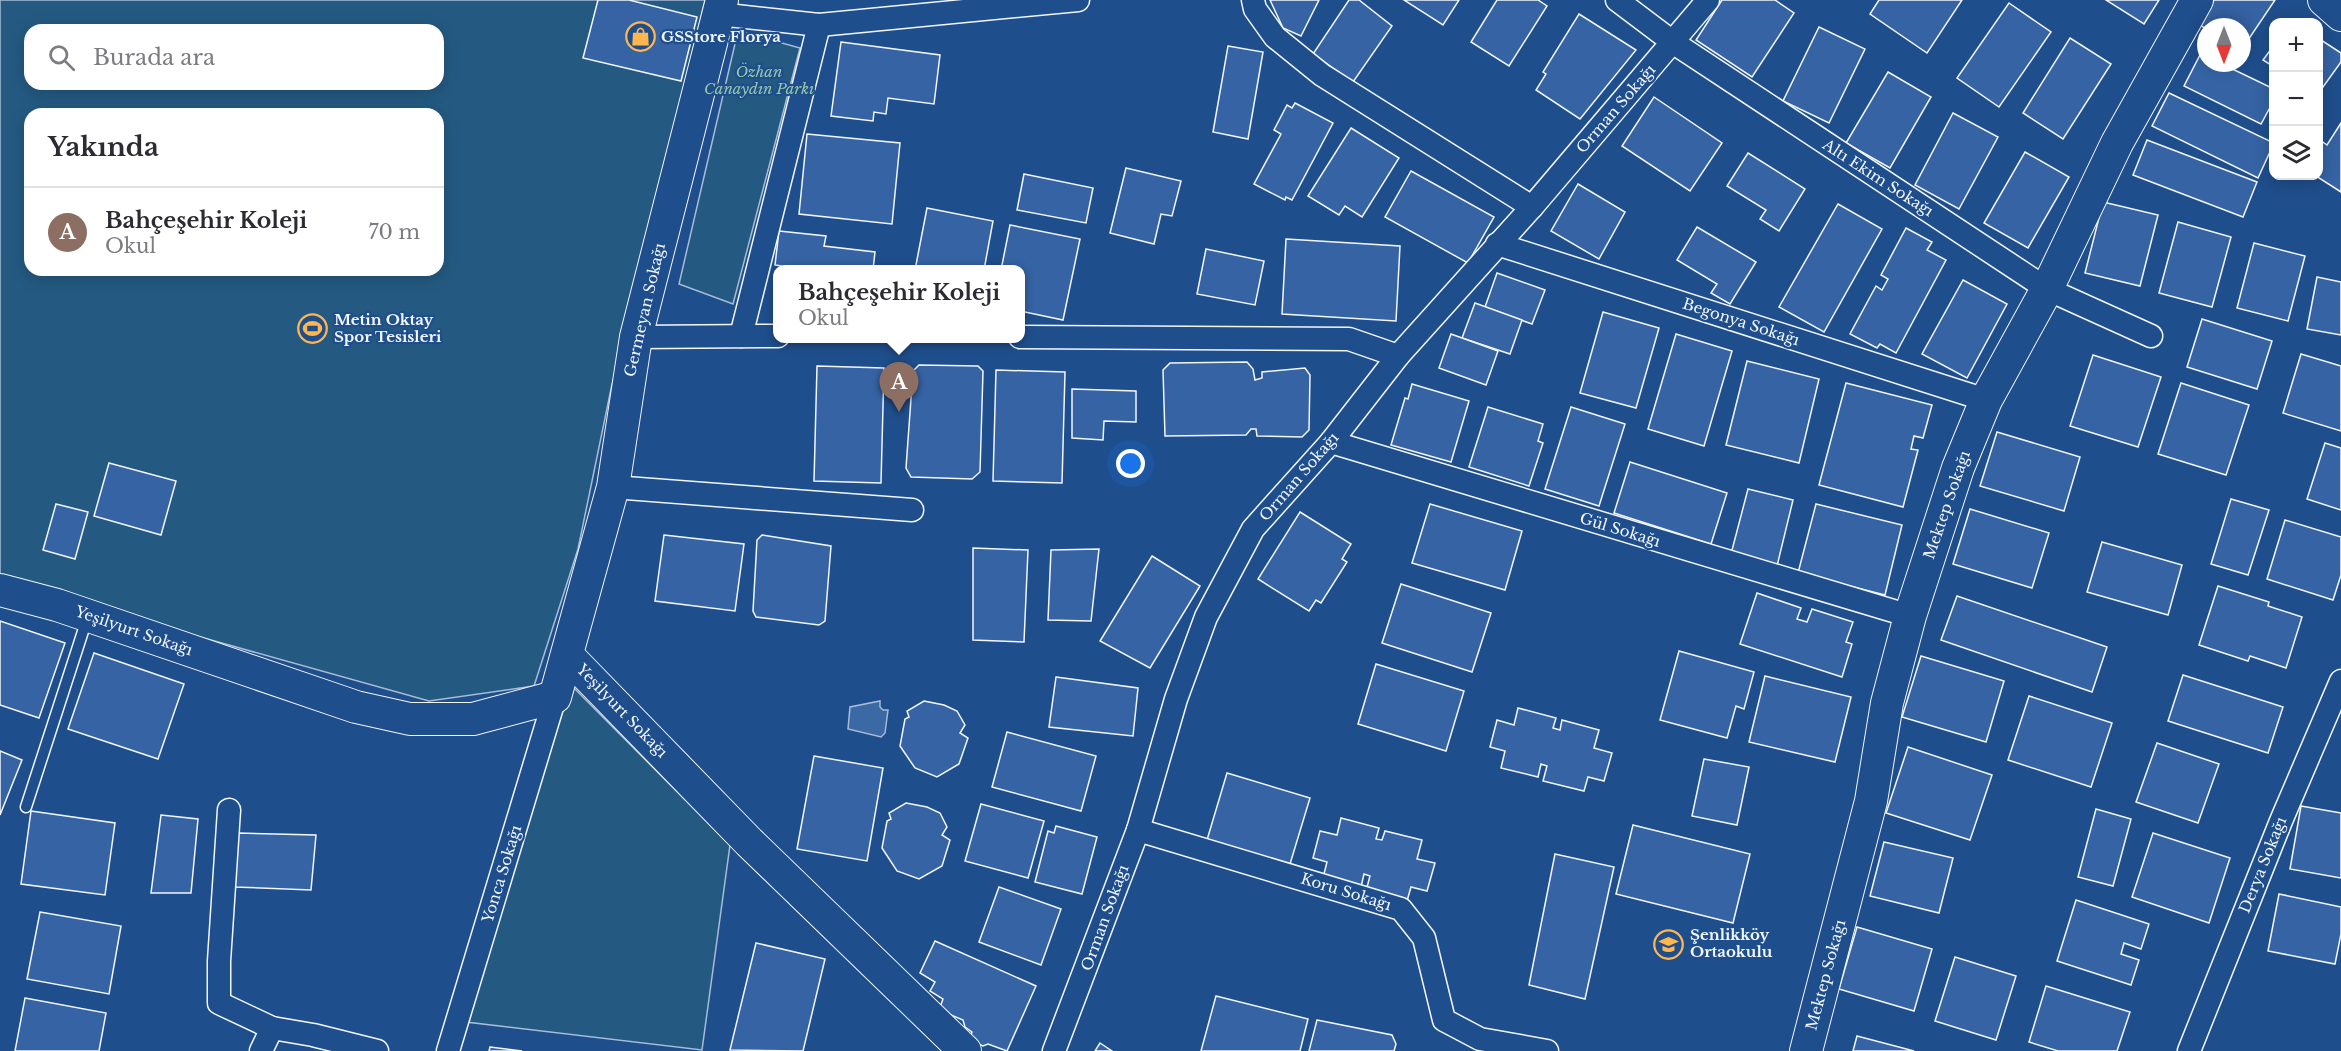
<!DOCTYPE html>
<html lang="tr">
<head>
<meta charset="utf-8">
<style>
	body { margin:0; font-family:"Libre Baskerville",serif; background:#f2f2f3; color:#2b2b33 }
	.controls { position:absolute; right:18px; top:18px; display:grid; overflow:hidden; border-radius:12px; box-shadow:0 3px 15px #0003 }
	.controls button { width:54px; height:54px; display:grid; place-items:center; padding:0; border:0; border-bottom:2px solid #e1e1e2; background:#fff; color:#2b2b33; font:30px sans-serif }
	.compass { position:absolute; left:2197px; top:18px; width:54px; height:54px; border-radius:50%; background:#fff; box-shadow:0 3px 15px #0003; rotate:180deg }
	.you { position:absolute; left:1131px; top:464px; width:21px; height:21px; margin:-15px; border:4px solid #fff; border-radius:50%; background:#1a73e8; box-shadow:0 0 0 9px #1a73e833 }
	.badge { display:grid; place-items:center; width:39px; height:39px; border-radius:50%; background:#7c3aed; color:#fff; font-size:20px; font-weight:700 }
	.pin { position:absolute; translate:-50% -50px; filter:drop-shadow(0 2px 3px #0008) }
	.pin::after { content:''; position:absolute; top:32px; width:21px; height:18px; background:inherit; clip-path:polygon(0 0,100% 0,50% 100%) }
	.popup { position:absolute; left:773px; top:265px; width:252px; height:78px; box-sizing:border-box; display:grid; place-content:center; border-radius:12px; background:#fff; filter:drop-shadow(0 2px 4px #0005); font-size:20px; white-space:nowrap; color:#7c7c81 }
	.popup b { font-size:22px; color:#2b2b33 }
	.popup::after { content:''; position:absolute; left:50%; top:100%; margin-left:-12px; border:12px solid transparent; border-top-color:#fff }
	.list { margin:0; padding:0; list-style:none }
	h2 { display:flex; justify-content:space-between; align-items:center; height:78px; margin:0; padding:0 24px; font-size:26px }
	h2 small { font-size:20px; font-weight:400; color:#7c7c81 }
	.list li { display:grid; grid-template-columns:39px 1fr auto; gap:18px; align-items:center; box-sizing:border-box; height:90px; padding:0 24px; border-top:2px solid #e1e1e2 }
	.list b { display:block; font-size:22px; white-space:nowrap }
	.list p { margin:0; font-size:20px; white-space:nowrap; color:#7c7c81 }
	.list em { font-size:20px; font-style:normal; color:#7c7c81 }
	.icon { flex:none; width:33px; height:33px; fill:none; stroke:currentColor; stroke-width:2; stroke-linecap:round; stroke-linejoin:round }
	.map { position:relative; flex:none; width:2341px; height:1051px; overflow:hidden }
	.search { position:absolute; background:#fff; box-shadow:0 3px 15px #0003; left:24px; top:24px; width:420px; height:66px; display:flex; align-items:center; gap:15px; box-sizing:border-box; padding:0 21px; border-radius:18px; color:#7c7c81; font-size:22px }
	.panel { position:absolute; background:#fff; box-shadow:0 3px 15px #0003; left:24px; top:108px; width:420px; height:168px; border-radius:18px }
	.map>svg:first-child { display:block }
	.green { fill:#245a82; stroke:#a8bbd7; stroke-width:1.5; fill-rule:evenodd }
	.water { fill:#3b69a3; stroke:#a8bbd7; stroke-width:1.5 }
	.building { fill:#3563a3; stroke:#f2f6ff; stroke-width:1.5 }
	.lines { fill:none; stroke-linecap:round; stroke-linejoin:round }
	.service-casing { stroke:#f2f6ff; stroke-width:13 }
	.minor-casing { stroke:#f2f6ff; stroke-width:25 }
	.secondary-casing { stroke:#f2f6ff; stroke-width:34 }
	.service { stroke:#1f4e8c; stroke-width:10 }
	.minor { stroke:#1f4e8c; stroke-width:22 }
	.secondary { stroke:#1f4e8c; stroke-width:32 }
	.labels { text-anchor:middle; stroke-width:4.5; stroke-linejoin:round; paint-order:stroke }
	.poi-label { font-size:15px; font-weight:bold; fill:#f2f6ff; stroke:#1f4e8c; text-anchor:start }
	.park-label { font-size:15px; font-style:italic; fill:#97c8a6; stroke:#1f4e8c }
	.street-label { font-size:15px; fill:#f2f6ff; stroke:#1f4e8c }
</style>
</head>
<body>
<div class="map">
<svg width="2341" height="1051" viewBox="0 0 2341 1051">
	<rect width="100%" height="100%" fill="#1f4e8c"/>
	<!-- green -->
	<g class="green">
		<path d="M0,0H705L611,389L578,549L534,686L429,701L0,581ZM30,30H438V84H30ZM30,114H438V270H30Z"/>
		<polygon points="738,31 800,48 733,304 679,284"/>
		<polygon points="571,685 730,845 702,1050 466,1022"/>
	</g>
	<!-- water -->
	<polygon class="water" points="880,701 880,707 883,710 888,710 885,733 881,737 848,729 850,707"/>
	<!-- building -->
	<g class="building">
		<polygon points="598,0 629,0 697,17 681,81 583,58"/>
		<polygon points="1270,0 1319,0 1301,36 1283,28"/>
		<polygon points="1349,0 1359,0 1392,26 1353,82 1313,54"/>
		<polygon points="1404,0 1459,0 1443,25"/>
		<polygon points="1497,0 1538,0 1547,6 1509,66 1471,42"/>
		<polygon points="1722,0 1775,0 1794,13 1752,77 1696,40"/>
		<polygon points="1879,0 1962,0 1927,53 1870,14"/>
		<polygon points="2106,0 2159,0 2144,24"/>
		<polygon points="2214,0 2275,0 2242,49 2242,27 2206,27 2206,29 2199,24"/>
		<polygon points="2009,3 2051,32 1999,107 1957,78"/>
		<polygon points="1579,14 1636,50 1580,119 1536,90 1546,74 1543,72"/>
		<polygon points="1819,27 1865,49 1829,123 1783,101"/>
		<polygon points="2070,38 2111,64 2063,139 2023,113"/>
		<polygon points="2318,38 2341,53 2341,62 2318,94"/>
		<polygon points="841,42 940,55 934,104 888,98 886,114 874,112 873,121 831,116"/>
		<polygon points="2274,45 2274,67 2263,60"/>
		<polygon points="1228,46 1263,52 1248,139 1213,132"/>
		<polygon points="2201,53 2206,56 2206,63 2220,63 2274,89 2274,100 2261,124 2184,86"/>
		<polygon points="1888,72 1931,97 1890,168 1846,143"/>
		<polygon points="2169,93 2274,143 2258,178 2152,126"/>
		<polygon points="1654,97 1722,143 1690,191 1622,146"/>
		<polygon points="1295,103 1333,123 1292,200 1286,197 1285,200 1254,184 1281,134 1274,130 1287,105 1292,108"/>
		<polygon points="1953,113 1998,137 1959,209 1915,185"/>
		<polygon points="2341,123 2341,192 2316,176 2318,176 2318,143 2320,140 2327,145"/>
		<polygon points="1351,128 1399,158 1362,217 1345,206 1339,215 1308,196"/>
		<polygon points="807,134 900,143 892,224 799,214"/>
		<polygon points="2147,140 2257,182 2243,217 2133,175"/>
		<polygon points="2025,152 2069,177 2028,248 1984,223"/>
		<polygon points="1748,153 1805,189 1779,231 1760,219 1766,210 1727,186"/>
		<polygon points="1126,168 1181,181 1172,216 1161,214 1154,244 1110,233"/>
		<polygon points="1411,171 1494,217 1468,263 1385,217"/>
		<polygon points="1024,174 1093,188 1086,223 1017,210"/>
		<polygon points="1578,184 1625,212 1599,259 1551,231"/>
		<polygon points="2103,202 2158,215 2140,286 2085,273"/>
		<polygon points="1838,204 1882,229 1824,332 1779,307"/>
		<polygon points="927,208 993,221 984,270 915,270"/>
		<polygon points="2178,222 2231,237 2212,307 2159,293"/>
		<polygon points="1010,225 1080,239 1063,320 1020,311 1020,270 1001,270"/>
		<polygon points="1697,227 1756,262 1730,304 1711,293 1717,284 1677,260"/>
		<polygon points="1906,228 1932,242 1927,250 1946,260 1896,353 1880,344 1877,348 1850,334 1876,286 1882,290 1888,279 1881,275"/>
		<polygon points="779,231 826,236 824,246 875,252 873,270 781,270 781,266 775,265"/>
		<polygon points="1286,239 1400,246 1396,321 1282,314"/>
		<polygon points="2254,243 2305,256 2288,321 2237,308"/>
		<polygon points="1206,249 1264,261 1255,305 1197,294"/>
		<polygon points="1497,273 1545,290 1532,324 1485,307"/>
		<polygon points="2317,277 2341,282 2341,335 2307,329"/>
		<polygon points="1963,280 2007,304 1967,378 1922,354"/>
		<polygon points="1475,303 1522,320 1510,354 1462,338"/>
		<polygon points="1603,312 1659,328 1636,408 1580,393"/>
		<polygon points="2202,319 2272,341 2257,389 2187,367"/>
		<polygon points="1451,334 1498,351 1486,385 1439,368"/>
		<polygon points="1676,334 1732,351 1704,446 1648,429"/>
		<polygon points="2301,354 2341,366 2341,431 2283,413"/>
		<polygon points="2093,355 2161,377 2138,447 2070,426"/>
		<polygon points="1747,361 1819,379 1799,463 1726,445"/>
		<polygon points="1247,362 1253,369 1255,380 1262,378 1262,372 1305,368 1310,375 1309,430 1302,437 1257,436 1256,429 1251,429 1246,435 1165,436 1163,370 1170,363"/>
		<polygon points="919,365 978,366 983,371 980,472 972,479 911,477 906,468 913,371"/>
		<polygon points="817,366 884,368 881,483 814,481"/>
		<polygon points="996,370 1065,372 1062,483 993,481"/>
		<polygon points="1846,383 1932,405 1923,438 1914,436 1911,449 1918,450 1903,507 1819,485"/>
		<polygon points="2181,383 2249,405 2226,475 2158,454"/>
		<polygon points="1412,384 1469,401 1451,462 1391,445 1405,398 1408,399"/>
		<polygon points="1072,389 1136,391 1136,422 1104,421 1103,440 1072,438"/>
		<polygon points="1488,407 1543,424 1538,441 1543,443 1529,486 1469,467"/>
		<polygon points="1571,407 1625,424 1599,506 1545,489"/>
		<polygon points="1997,432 2080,457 2064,511 1980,486"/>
		<polygon points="2325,443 2341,448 2341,510 2307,499"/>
		<polygon points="1630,462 1727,493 1711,544 1614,513"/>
		<polygon points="109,463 176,481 161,535 94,516"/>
		<polygon points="1748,489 1793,500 1777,566 1731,554"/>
		<polygon points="2231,499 2269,510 2248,575 2211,564"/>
		<polygon points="56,504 88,512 75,559 43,550"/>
		<polygon points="1430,504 1522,531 1505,590 1412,563"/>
		<polygon points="1816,504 1902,525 1885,595 1798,573"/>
		<polygon points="1970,509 2049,533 2032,588 1953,564"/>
		<polygon points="1300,512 1351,544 1342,559 1347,562 1321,603 1316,600 1309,611 1258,579"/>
		<polygon points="2285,520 2341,537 2341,575 2333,600 2267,579"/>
		<polygon points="664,535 744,544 735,611 655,601"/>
		<polygon points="762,535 831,546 825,621 819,625 756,617 753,611 757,540"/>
		<polygon points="2102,542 2182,565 2168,615 2087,592"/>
		<polygon points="973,548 1028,550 1024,642 973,640"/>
		<polygon points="1099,549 1091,621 1048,620 1051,550"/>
		<polygon points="1152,556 1200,586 1150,668 1100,641"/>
		<polygon points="1401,584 1491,613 1472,672 1382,643"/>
		<polygon points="2218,586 2269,602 2268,606 2302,617 2286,668 2250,656 2248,661 2199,645"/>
		<polygon points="1757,593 1801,608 1797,619 1807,622 1812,609 1853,622 1846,642 1852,644 1842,677 1740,644"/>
		<polygon points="1957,596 2107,647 2092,692 1941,640"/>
		<polygon points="0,621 65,643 39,718 0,705"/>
		<polygon points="1679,651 1754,672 1744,709 1736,706 1727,738 1660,720"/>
		<polygon points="94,653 184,684 158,759 68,729"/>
		<polygon points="1921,656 2004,681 1986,742 1902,717"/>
		<polygon points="1376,664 1464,691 1446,751 1358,724"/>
		<polygon points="2183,675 2283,707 2268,753 2168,721"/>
		<polygon points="1765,676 1851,697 1835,762 1749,742"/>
		<polygon points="1056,677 1138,688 1133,736 1049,727"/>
		<polygon points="2029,696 2112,723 2091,787 2008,760"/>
		<polygon points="924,701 944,705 957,711 965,725 960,733 968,738 959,764 937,777 915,768 900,746 905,719 909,717 907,711"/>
		<polygon points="1518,708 1556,718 1553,728 1560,730 1562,720 1599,730 1594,748 1612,753 1604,781 1588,777 1584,791 1543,781 1547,766 1541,764 1538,777 1501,768 1505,751 1490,747 1497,720 1514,725"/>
		<polygon points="1007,732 1096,756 1081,811 992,787"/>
		<polygon points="2157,743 2219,764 2198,823 2136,802"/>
		<polygon points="1908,747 1992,775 1970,840 1886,813"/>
		<polygon points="0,751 22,760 0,815"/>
		<polygon points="814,756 883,768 867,861 797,849"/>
		<polygon points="1704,759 1749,767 1737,825 1692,816"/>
		<polygon points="1227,773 1310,798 1290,864 1207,840"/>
		<polygon points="906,803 927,807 940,813 947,827 942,835 950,840 942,866 919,879 897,871 882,848 887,821 891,819 889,813"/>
		<polygon points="981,804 1044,821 1028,878 965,861"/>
		<polygon points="2301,806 2341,813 2341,878 2290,869"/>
		<polygon points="2096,809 2131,819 2113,886 2078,877"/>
		<polygon points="31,811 115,823 105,895 21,884"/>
		<polygon points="161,815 198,819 191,893 151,893"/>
		<polygon points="1341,818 1379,828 1376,839 1382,840 1385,831 1422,840 1417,859 1435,863 1427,891 1411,887 1407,901 1366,891 1370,876 1364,874 1361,887 1323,878 1327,862 1313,858 1320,831 1337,835"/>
		<polygon points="1633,825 1750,854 1733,923 1616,894"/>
		<polygon points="1056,826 1097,837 1082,894 1035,882 1048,831 1054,833"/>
		<polygon points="238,833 316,835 311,890 234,887"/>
		<polygon points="2153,833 2230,858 2209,923 2132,897"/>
		<polygon points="1884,842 1953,858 1939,913 1870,896"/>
		<polygon points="1555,854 1614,867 1585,999 1529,985"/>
		<polygon points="999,887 1061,909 1041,965 979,942"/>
		<polygon points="2279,894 2341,907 2341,934 2335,964 2268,951"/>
		<polygon points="2076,900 2149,924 2141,949 2124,943 2121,954 2139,960 2131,985 2057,961"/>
		<polygon points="40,912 121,926 109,994 27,979"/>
		<polygon points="1857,927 1932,949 1914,1011 1839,989"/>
		<polygon points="935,941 1036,986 1007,1051 988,1044 983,1046 969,1040 972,1032 965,1027 963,1020 939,1010 943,999 930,991 935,982 920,973"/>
		<polygon points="756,943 825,959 803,1051 730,1050"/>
		<polygon points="1955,957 2016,976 1996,1040 1935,1021"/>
		<polygon points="2046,986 2130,1012 2117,1051 2058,1051 2029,1042"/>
		<polygon points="1216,996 1308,1019 1300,1051 1201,1051"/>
		<polygon points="25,998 106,1013 99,1051 15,1051"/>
		<polygon points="1317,1020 1392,1035 1396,1044 1394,1051 1309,1051"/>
		<polygon points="1857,1036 1914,1051 1853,1051"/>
		<polygon points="1100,1043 1112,1051 1095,1051"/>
		<polygon points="490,1047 522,1051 489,1051"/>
	</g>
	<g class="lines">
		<defs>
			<polyline id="service" points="26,807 87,619"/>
			<g id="minor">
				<polyline points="1253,0 1255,9 1275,37 1322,75 1532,207"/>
				<polyline points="1617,0 1674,43 2047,289 2151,336"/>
				<polyline points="718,14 819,25 1078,0"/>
				<polyline points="1497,244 1986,400"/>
				<polyline points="741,336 819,25"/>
				<polyline points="636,337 778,336"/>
				<polyline points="1020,337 1349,339 1398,356"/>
				<polyline points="1331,442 1910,616"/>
				<polyline points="613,487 912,510"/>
				<polyline points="229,810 219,961 219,1003 272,1028"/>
				<polyline points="1138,830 1401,909 1424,938 1444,1020 1480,1039 1547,1051"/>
				<polyline points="261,1051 272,1028 313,1035 377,1051"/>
				<polyline points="448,1051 555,697"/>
				<polyline points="1054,1051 1138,830 1176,699 1206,617 1253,529 1331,442 1398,356 1532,207 1708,0"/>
				<polyline points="2189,1051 2281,821 2341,681"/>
			</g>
			<g id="secondary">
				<polyline points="2324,0 2341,15"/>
				<polyline points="0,590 57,605 356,707 410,719 473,719 555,697 613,487 636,337 722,0"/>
				<polyline points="568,656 749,842 965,1051"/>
				<polyline points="1806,1051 1871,801 1887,703 1910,616 1958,468 1986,400 2047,289 2117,143 2197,0"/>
			</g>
		</defs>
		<!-- service casing -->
		<use href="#service" class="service-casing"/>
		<!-- minor casing -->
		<use href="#minor" class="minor-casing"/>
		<!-- secondary casing -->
		<use href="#secondary" class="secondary-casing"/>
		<!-- service -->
		<use href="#service" class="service"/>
		<!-- minor -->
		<use href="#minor" class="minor"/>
		<!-- secondary -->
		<use href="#secondary" class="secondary"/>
	</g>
	<!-- icons -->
	<defs>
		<symbol id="shop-ring" viewBox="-11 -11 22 22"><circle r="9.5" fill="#1f4e8c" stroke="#ffb74d" stroke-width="1.5"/><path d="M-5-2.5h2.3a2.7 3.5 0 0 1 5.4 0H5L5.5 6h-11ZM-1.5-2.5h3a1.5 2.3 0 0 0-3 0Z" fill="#ffb74d"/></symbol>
		<symbol id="stadium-ring" viewBox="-11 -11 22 22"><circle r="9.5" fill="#1f4e8c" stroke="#ffb74d" stroke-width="1.5"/><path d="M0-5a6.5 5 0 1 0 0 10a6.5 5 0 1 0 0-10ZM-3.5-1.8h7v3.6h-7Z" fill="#ffb74d"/></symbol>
		<symbol id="school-ring" viewBox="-11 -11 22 22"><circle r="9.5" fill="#1f4e8c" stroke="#ffb74d" stroke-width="1.5"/><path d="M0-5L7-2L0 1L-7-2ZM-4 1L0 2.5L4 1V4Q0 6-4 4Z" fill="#ffb74d"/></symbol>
	</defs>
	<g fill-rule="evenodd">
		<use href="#shop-ring" x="624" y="20" width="33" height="33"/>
		<use href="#stadium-ring" x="296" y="312" width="33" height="33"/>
		<use href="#school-ring" x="1652" y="928" width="33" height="33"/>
	</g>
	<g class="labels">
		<!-- poi labels -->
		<g class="poi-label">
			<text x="661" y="42">GSStore Florya</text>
			<text x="334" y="325">Metin Oktay<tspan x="334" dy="17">Spor Tesisleri</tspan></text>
			<text x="1690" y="940">Şenlikköy<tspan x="1690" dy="17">Ortaokulu</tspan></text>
		</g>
		<!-- park labels -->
		<g class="park-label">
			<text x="759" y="77">Özhan<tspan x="759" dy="17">Canaydın Parkı</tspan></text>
		</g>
		<!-- street labels -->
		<g class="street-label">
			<text transform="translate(1616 109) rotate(-49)" y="5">Orman Sokağı</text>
			<text transform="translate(1878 178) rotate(33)" y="5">Altı Ekim Sokağı</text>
			<text transform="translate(645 310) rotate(-77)" y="5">Germeyan Sokağı</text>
			<text transform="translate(1741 322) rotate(18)" y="5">Begonya Sokağı</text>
			<text transform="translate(1299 477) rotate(-49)" y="5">Orman Sokağı</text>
			<text transform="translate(1947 505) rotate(-71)" y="5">Mektep Sokağı</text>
			<text transform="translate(1620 530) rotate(17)" y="5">Gül Sokağı</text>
			<text transform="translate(134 631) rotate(19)" y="5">Yeşilyurt Sokağı</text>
			<text transform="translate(622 711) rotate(46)" y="5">Yeşilyurt Sokağı</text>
			<text transform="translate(2263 865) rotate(-68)" y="5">Derya Sokağı</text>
			<text transform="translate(502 874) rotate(-73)" y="5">Yonca Sokağı</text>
			<text transform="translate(1346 892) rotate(17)" y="5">Koru Sokağı</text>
			<text transform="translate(1105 918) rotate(-70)" y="5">Orman Sokağı</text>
			<text transform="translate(1826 975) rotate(-75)" y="5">Mektep Sokağı</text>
		</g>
	</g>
</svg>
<div class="controls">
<button>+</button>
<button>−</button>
<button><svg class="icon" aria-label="layers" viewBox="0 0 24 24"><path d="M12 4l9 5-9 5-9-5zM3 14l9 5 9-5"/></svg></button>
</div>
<svg class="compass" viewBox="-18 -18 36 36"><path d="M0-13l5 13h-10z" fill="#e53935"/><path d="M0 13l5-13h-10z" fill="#7c7c81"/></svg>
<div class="you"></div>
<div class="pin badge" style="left:899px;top:412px;background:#8d6e63">A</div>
<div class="popup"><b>Bahçeşehir Koleji</b>Okul</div>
<div class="search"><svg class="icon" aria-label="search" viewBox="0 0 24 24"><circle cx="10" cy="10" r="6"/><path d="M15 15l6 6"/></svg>Burada ara</div>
<section class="panel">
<h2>Yakında<small></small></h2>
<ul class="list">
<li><span class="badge" style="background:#8d6e63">A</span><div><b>Bahçeşehir Koleji</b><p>Okul</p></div><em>70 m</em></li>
</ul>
</section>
</div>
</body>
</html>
